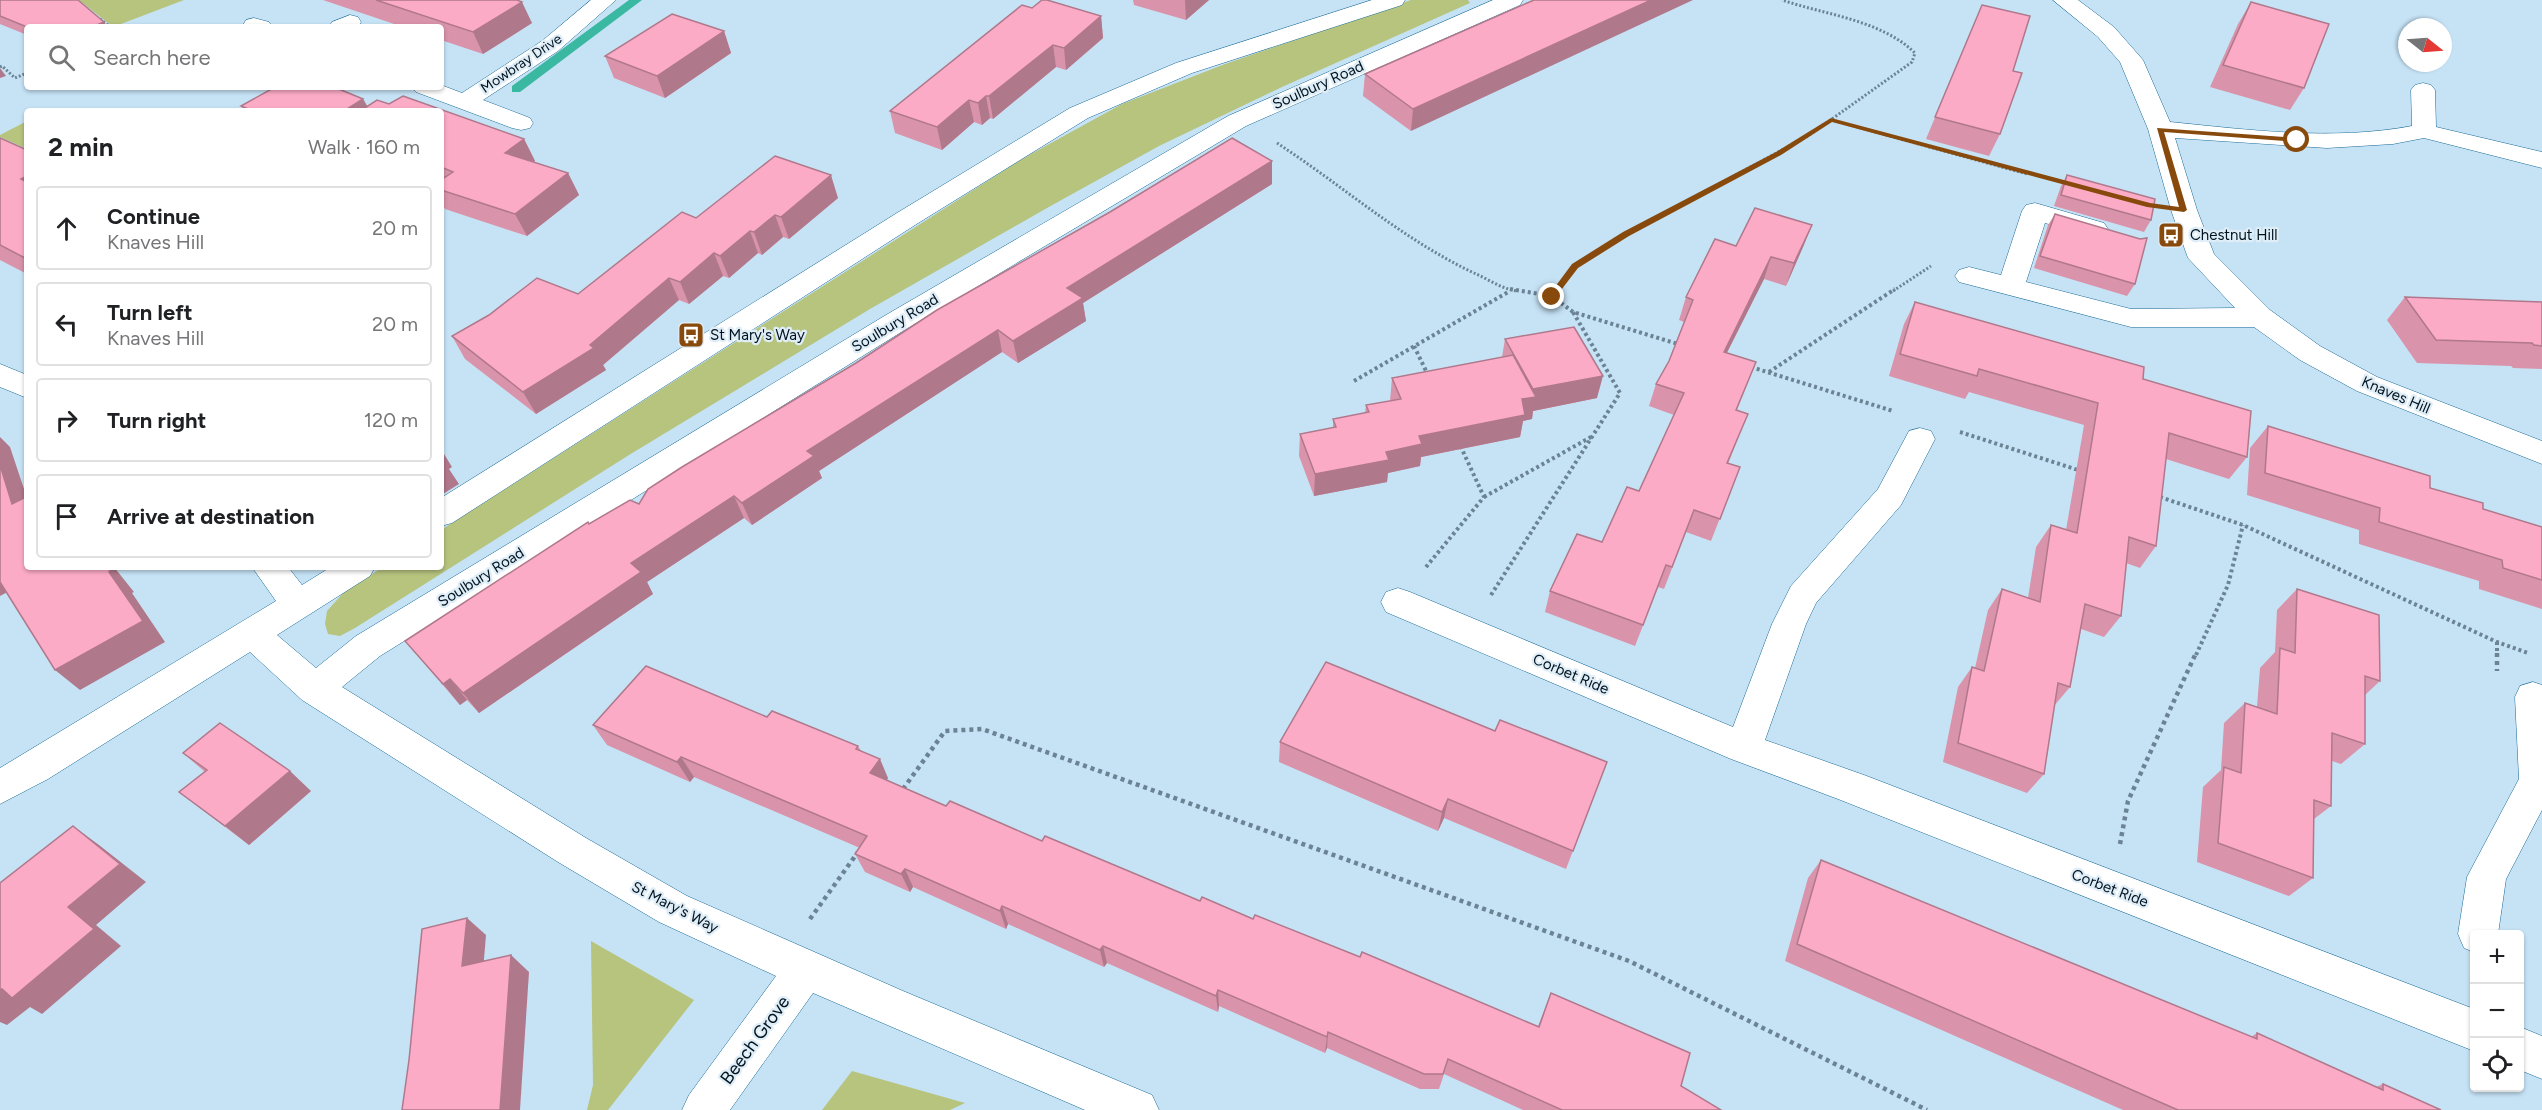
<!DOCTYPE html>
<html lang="en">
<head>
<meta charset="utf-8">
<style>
	body { margin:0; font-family:Figtree,sans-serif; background:#f2f2f2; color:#202124 }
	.controls { position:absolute; right:18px; bottom:18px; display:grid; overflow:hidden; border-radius:6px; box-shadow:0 2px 4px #0004 }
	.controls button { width:54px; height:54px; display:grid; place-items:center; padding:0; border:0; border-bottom:2px solid #e0e0e0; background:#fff; color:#202124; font:30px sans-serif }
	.compass { position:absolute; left:2398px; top:18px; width:54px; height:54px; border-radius:50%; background:#fff; box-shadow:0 2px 4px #0004; rotate:107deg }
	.stop { position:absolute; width:18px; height:18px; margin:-14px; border:4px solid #884a0c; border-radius:50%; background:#fff }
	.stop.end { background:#884a0c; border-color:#fff; box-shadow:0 2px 6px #0008 }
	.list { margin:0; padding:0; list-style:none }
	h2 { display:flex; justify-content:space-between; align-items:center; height:78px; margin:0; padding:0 24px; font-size:26px }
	h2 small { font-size:20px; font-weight:400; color:#757577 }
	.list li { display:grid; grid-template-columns:39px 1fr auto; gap:18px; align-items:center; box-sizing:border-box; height:84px; margin:0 12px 12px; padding:0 12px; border:2px solid #e0e0e0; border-radius:6px }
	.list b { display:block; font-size:22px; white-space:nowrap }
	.list p { margin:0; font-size:20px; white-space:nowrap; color:#757577 }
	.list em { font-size:20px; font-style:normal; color:#757577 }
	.icon { flex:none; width:33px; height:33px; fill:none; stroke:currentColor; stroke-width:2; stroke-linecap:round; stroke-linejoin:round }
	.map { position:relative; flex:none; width:2542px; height:1110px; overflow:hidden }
	.search { position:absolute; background:#fff; box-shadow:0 2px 4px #0004; left:24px; top:24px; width:420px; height:66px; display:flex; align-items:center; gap:15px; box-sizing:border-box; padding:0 21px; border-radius:6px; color:#757577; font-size:22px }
	.panel { position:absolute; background:#fff; box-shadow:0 2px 4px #0004; left:24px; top:108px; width:420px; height:462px; border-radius:6px }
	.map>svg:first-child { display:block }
	.green { fill:#b6c47e }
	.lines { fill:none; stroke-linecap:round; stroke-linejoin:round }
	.stream { fill:#3ab8a1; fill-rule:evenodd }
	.minor-casing { stroke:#196a95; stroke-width:1 }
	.path-far2 { stroke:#6b8393; stroke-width:3; stroke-dasharray:2 2; stroke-linecap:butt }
	.path-far1 { stroke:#6b8393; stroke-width:4; stroke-dasharray:3 3; stroke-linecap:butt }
	.path { stroke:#6b8393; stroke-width:4.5; stroke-dasharray:4 4; stroke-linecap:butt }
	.minor { fill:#fff; fill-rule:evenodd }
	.wall { fill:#d993aa }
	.shaded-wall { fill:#b0788b }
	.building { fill:#fcabc6; stroke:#b0788b; stroke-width:1.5 }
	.route { fill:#884a0c }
	.labels { text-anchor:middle; stroke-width:4.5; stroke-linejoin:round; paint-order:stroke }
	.far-street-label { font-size:14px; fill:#001320; stroke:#dfedf7 }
	.street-label { font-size:15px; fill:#001320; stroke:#dfedf7 }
	.poi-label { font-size:15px; fill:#001320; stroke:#dfedf7; text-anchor:start }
	.near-street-label { font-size:18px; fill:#001320; stroke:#dfedf7 }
</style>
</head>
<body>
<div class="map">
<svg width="2542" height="1110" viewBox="0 0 2542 1110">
	<rect width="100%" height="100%" fill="#c6e3f6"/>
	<!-- green -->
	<g class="green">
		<polygon points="79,0 184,0 113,27"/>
		<polygon points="1411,0 1468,0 1470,3 1282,87 1159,146 1047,208 870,309 629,455 355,628 340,636 328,634 325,624 327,611 344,592 383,567 441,567 441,530 1022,159 1122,104 1225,64"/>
		<polygon points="27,121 27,149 0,137 0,135"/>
		<polygon points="591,941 694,1000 608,1110 587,1110 593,1085"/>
		<polygon points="852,1071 965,1103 950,1110 822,1110"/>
	</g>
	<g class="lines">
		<!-- stream -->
		<polygon class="stream" points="629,0 642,0 520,92 512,92 512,86"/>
		<defs>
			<g id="minor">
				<polygon points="591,0 616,0 558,51 483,100 530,118 533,123 530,128 521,130 512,128 416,92 412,87 441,87 441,85 462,93 542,41"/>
				<polygon points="1372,0 1405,0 1402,5 1192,73 1088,118 915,225 452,523 441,526 441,498 897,213 1070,108 1176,63"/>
				<polygon points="1493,0 1523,0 1520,5 1246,126 906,329 380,656 342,687 586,838 687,896 903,991 1152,1095 1159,1110 1085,1110 813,993 730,1110 682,1110 689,1095 776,976 659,922 558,862 302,700 250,652 48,779 0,804 0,768 276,601 252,567 288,567 302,585 331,567 375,567 370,576 277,635 316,668 356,636 886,315 1228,116"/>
				<path d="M2053,0H2078L2114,27L2143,60L2170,122C2250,130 2332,141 2412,126L2411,90L2415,85L2423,83L2431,85L2435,90L2436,127L2542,152V168L2424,138L2393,144L2327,148L2175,138L2197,210L2214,254L2270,310L2320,346L2377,377L2542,441V464L2357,391L2300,360L2254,327H2131L1959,282L1955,276L1959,270L1969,267L2001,275L2022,211L2026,205L2035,203L2104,223L2108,229L2104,235L2095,237L2045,223L2026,282L2131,309L2235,308L2188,258L2171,210L2148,129L2120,62L2098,37Z"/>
				<polygon points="350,15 358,17 361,22 358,27 329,27 332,22"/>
				<polygon points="254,18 269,22 272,27 244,27 243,25 246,20"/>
				<polygon points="0,364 27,375 27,398 0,387"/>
				<polygon points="1920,428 1931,431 1935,439 1901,505 1816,603 1806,624 1765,740 1864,775 2474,1009 2474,1051 1838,799 1731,759 1386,612 1381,602 1386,592 1398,588 1410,592 1733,727 1772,624 1791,586 1878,489 1909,431"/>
				<polygon points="2533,682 2542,685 2542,810 2506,879 2498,934 2474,934 2474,952 2464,948 2458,934 2467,877 2519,779 2515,697 2520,686"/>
				<polygon points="2520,1027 2542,1036 2542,1079 2520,1070"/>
			</g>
		</defs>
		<!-- minor casing -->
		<use href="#minor" class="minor-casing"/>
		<!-- path-far2 -->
		<g class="path-far2">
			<polyline points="100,19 110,27"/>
			<polyline points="0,67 2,66 15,78 27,73"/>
			<polyline points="1832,120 2027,174"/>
			<path d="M1277,143C1343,186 1402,239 1474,273C1488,279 1502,289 1517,291"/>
			<path d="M1556,291L1575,266L1626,234L1808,136L1912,62L1915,53C1881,20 1826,15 1782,0"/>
			<polyline points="1893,291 1931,266"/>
		</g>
		<!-- path-far1 -->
		<g class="path-far1">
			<polyline points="1510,289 1552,296 1573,312 1678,344"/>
			<polyline points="1552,296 1557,289"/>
			<polyline points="1414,346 1428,375"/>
			<polyline points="1751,367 1893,411"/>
			<polyline points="1769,372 1895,289"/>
			<polyline points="1354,381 1510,291"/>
			<polyline points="1960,432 2078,470"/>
			<polyline points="1484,497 1591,437"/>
			<polyline points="2160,497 2243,525 2497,642 2528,653"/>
			<polyline points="1426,567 1484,497 1460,445"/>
			<polyline points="1491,595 1620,393 1573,312"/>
			<polyline points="2497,642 2497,655"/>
			<polyline points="2196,655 2228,585 2243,525"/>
		</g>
		<!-- path -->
		<g class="path">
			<polyline points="2497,653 2497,671"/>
			<polyline points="903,789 945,731 982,729 1629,961 1927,1110"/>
			<polyline points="2120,844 2128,801 2196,653"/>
			<polyline points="810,919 858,852"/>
		</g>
		<!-- minor -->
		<use href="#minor" class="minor"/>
	</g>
	<!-- wall -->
	<g class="wall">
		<polygon points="0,0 27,27 27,35 0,24"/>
		<polygon points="323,0 517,0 532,23 483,54 441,40 441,27 403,27"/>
		<polygon points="1133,0 1209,0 1186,20 1134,5"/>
		<polygon points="1534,0 1411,131 1363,96 1365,74"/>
		<polygon points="2251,2 2304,88 2290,110 2210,87 2238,24"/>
		<polygon points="1982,5 2013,71 2000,134 1989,156 1926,139"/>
		<polygon points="1032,8 1101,16 1103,38 1066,70 1056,67 993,119 990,118 982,125 974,122 942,150 895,133 890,111"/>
		<polygon points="724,31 731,53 665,98 614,78 605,56"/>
		<polygon points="275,87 334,87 363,99 367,106 377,100 389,104 403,96 524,139 535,161 534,162 568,173 579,195 527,236 445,209 441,202 441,111 244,111 241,106"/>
		<polygon points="0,138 27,150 27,274 0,260"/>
		<polygon points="1272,161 1272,184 1083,303 1086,321 1018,363 1002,352 819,471 822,478 752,525 744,518 647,582 653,594 479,713 467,700 460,705 405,641 589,524 639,504"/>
		<polygon points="2067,175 2151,220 2144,232 2054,206 2061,186"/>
		<polygon points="838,198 789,239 783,237 762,255 758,253 729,278 723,276 689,304 679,300 603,365 606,370 536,414 465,359 452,336 489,315 578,294 696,218"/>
		<polygon points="2055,214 2135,284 2127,296 2034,268 2048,225"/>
		<polygon points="1812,225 1803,247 1786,286 1764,279 1727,353 1756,362 1737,410 1739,436 1728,464 1740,467 1711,541 1686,532 1664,589 1658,587 1635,646 1545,612 1550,591 1602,542 1639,491 1674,415 1649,406 1656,384 1669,361 1684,322 1679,320 1686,297 1736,246"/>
		<polygon points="2405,297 2542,302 2542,369 2513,368 2511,366 2417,363 2387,320"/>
		<polygon points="1915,302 2143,379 2247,457 2229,479 2166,459 2156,546 2140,568 2126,563 2121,616 2104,637 2081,629 2070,687 2054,706 2044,774 2027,793 1943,762 1958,687 1972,667 1975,668 1988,610 2002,589 2028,598 2036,547 2051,525 2066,530 2084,425 1969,392 1965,399 1889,376 1904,324"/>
		<polygon points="1505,339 1597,398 1533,411 1532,419 1523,421 1520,437 1421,457 1420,466 1388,473 1387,482 1314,496 1299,456 1300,434 1333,428 1333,419 1365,413 1366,405 1390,401 1392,378 1502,357"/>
		<polygon points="2268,426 2430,488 2483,509 2542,527 2542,609 2479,589 2479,581 2359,544 2359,530 2247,495 2250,448"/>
		<polygon points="2297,589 2380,681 2365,695 2365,744 2341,764 2332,761 2331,806 2314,819 2313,878 2289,896 2197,862 2203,787 2221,770 2224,723 2245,703 2257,707 2260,668 2275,652 2277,610"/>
		<polygon points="767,717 858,746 861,751 888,778 887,780 946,806 1042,841 1200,901 1253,919 1360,957 1538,1026 1551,993 1681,1086 1721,1110 1523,1110 1444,1074 1439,1089 1420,1089 1327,1048 1325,1053 1219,1006 1218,1012 1107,963 1104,967 1008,924 1006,929 913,887 910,892 865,872 855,854 860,848 694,777 690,782 607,745 593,725"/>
		<polygon points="1495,731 1607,762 1566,869 1444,818 1438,831 1279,762 1280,742"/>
		<polygon points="183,753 311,791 249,845 179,792 205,772"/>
		<polygon points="1821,860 2251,1037 2257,1033 2376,1087 2383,1084 2441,1110 2123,1110 1785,961 1808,878"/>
	</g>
	<!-- shaded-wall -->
	<g class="shaded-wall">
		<polygon points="1185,0 1209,0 1186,20"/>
		<polygon points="1651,0 1693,0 1411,131 1413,109"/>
		<polygon points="522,2 532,23 483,54 473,32"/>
		<polygon points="1101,16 1103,38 1066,70 1064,48"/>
		<polygon points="104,22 108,27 92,27"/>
		<polygon points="724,31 731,53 665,98 657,76"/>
		<polygon points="1053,45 1056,67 993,119 989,96"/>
		<polygon points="0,68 6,76 0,78"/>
		<polygon points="986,96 990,118 982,125 978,103"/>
		<polygon points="363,99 370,111 344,111"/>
		<polygon points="969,100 974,122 942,150 937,127"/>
		<polygon points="524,139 535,161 517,175 505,153"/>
		<polygon points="1272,161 1272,184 1083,303 1086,321 1018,363 1013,341 1067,288"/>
		<polygon points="568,173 579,195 527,236 515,214"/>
		<polygon points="831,175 838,198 789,239 781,217"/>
		<polygon points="27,176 27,186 21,179"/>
		<polygon points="775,215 783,237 762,255 754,232"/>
		<polygon points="1812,225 1803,247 1786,286 1794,263"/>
		<polygon points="750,231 758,253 729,278 720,256"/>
		<polygon points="714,253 723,276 689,304 680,282"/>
		<polygon points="1771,257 1764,279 1716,374 1724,352"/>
		<polygon points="669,278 679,300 603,365 606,370 536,414 523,392 590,345"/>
		<polygon points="998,330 1002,352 819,471 822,478 752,525 742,503 807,451"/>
		<polygon points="1603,376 1597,398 1533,411 1532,419 1523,421 1520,437 1421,457 1420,466 1388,473 1387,482 1314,496 1315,474 1386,452 1419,436 1522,399 1531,398 1533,389"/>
		<polygon points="0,437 10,447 27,498 12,504 0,465"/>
		<polygon points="441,449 452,467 449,469 459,484 443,494 441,491"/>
		<polygon points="734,496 744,518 647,582 653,594 479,713 463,693 631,563"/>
		<polygon points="108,567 114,567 134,592 132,593 165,642 80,690 55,670 109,572"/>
		<polygon points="0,575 15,588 0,596"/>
		<polygon points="450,679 467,700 460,705 443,684"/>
		<polygon points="681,757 694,777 690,782 677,762"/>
		<polygon points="880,759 888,778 879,792 870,773"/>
		<polygon points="290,771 311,791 249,845 225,826"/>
		<polygon points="1448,799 1444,818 1438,831 1442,812"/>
		<polygon points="73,826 99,845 146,882 96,925 121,946 42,1014 30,1007 7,1025 0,1022 0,990 68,907"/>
		<polygon points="905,869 913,887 910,892 901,874"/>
		<polygon points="1002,906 1008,924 1006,929 1000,911"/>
		<polygon points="467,918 486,935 482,983 462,966"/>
		<polygon points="1103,946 1107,963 1104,967 1100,950"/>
		<polygon points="511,955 529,972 520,1110 500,1110"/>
		<polygon points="1218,990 1219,1006 1218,1012 1216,996"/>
		<polygon points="1328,1032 1327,1048 1325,1053 1327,1037"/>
	</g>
	<!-- building -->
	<g class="building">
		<polygon points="0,0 78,0 104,22 92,27 27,27 0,16"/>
		<polygon points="376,0 517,0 522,2 473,32"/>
		<polygon points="1042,0 1047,0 1101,16 1064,48 1053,45 989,96 986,96 978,103 969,100 937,127 890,111 1022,5 1032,8"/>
		<polygon points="1534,0 1651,0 1413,109 1365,74"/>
		<polygon points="2251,2 2329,24 2304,88 2223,65"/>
		<polygon points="1982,5 2030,16 2013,71 2022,73 2000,134 1935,117"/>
		<polygon points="672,14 724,31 657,76 605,56"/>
		<polygon points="275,87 334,87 363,99 344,111 253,111 241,106"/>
		<polygon points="403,96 524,139 505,153 568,173 515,214 441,190 441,180 453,172 441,167 441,111 360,111 377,100 389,104"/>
		<polygon points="0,138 27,150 27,176 21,179 27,182 27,259 0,245"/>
		<polygon points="1232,138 1272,161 1067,288 1083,298 1013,341 998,330 807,451 814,456 742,503 734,496 631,563 641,572 463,693 450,679 443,684 405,641 588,522 589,524 630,500 639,504 648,489 682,467 856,363 937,310 1110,212"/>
		<polygon points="775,156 831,175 781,217 775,215 754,232 750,231 720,256 714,253 680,282 669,278 590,345 594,348 523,392 452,336 489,315 537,278 578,294 682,212 696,218"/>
		<polygon points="2067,175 2155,199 2151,220 2061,195"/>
		<polygon points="1755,208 1812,225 1794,263 1771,257 1724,352 1756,362 1736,410 1748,414 1727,463 1740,467 1720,519 1694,510 1672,567 1666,565 1643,625 1550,591 1577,534 1602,542 1627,487 1639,491 1684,393 1656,384 1669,361 1693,300 1686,297 1715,239 1736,246"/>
		<polygon points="2055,214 2140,239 2147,238 2135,284 2040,256"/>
		<polygon points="2405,297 2542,302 2542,346 2534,345 2532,343 2436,340"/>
		<polygon points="1915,302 2144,367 2143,379 2251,411 2247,457 2169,433 2156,546 2129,537 2121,616 2085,604 2070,687 2058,683 2044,774 1958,743 1972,667 1984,671 2002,589 2040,602 2051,525 2077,533 2098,403 1979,369 1977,376 1900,354"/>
		<polygon points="1574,327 1603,376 1533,389 1505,339"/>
		<polygon points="1513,355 1536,397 1522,399 1525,415 1419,436 1422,444 1386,452 1389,460 1315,474 1300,434 1336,427 1333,419 1369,412 1366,405 1401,399 1392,378"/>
		<polygon points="2268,426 2430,476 2430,488 2483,503 2483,509 2542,527 2542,580 2503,568 2502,560 2379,522 2380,508 2265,473"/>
		<polygon points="0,465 12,504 26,497 27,498 27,567 108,567 111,571 109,572 143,621 55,670 0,582"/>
		<polygon points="2297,589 2379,615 2380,681 2365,676 2365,744 2332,733 2331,806 2314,800 2313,878 2218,843 2224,767 2241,773 2245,703 2277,714 2280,648 2295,653"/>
		<polygon points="1326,662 1495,731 1500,720 1607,762 1573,851 1448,799 1442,812 1280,742"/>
		<polygon points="646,666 767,717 772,711 858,746 856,749 880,759 870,773 946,806 950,801 1042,841 1045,836 1200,901 1202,897 1253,919 1255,915 1360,957 1362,952 1539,1027 1551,993 1690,1053 1681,1086 1721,1110 1562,1110 1448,1059 1443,1074 1424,1074 1328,1032 1327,1037 1218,990 1216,996 1103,946 1100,950 1002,906 1000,911 905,869 901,874 855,854 867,836 681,757 677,762 593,725"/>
		<polygon points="220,723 290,771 225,826 179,792 207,770 183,753"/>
		<polygon points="73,826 120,864 68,907 94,929 12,998 2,989 0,990 0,883"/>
		<polygon points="1821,860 2257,1039 2257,1033 2383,1090 2383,1084 2441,1110 2178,1110 1797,944"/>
		<polygon points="467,918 462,966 511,955 500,1110 402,1110 409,1060 422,929"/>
	</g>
	<!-- route -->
	<polygon class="route" points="1831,118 2150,203 2179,207 2157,128 2297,138 2300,140 2297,142 2164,132 2187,210 2184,212 2147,207 1832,122 1781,155 1629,236 1578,268 1555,298 1549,298 1549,295 1572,264 1623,232 1776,152"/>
	<!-- icons -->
	<defs>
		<symbol id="bus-square" viewBox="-11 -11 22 22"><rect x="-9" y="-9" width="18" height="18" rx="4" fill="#884a0c" stroke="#dfedf7"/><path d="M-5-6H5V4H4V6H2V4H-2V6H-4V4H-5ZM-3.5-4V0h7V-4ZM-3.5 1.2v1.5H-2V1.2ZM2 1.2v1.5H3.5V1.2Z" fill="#fff"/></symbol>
	</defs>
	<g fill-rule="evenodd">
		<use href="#bus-square" x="2156" y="220" width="30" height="30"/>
		<use href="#bus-square" x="676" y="320" width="30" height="30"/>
	</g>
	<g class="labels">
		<!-- far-street labels -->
		<g class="far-street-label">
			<text transform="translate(521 63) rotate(-34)" y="5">Mowbray Drive</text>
		</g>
		<!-- street labels -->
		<g class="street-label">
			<text transform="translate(1318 85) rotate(-24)" y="5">Soulbury Road</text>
			<text transform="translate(895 323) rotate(-31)" y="5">Soulbury Road</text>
			<text transform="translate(2396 395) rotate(23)" y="5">Knaves Hill</text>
			<text transform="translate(481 577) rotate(-32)" y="5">Soulbury Road</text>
			<text transform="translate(1571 674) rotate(23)" y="5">Corbet Ride</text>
			<text transform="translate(2110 888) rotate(21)" y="5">Corbet Ride</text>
			<text transform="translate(675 907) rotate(27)" y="5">St Mary's Way</text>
		</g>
		<!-- poi labels -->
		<g class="poi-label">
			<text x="2190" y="240">Chestnut Hill</text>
			<text x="710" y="340">St Mary's Way</text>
		</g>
		<!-- near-street labels -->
		<g class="near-street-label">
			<text transform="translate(755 1040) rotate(-54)" y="6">Beech Grove</text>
		</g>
	</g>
</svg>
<div class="controls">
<button>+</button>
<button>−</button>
<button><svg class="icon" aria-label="locate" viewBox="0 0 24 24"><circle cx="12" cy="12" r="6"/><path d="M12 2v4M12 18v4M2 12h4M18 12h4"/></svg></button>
</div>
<svg class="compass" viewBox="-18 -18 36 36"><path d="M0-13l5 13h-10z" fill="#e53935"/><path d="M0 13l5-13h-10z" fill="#757577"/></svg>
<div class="stop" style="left:2297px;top:140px"></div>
<div class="stop end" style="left:1552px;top:297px"></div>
<div class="search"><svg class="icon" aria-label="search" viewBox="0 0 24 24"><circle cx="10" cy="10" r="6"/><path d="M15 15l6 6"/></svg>Search here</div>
<section class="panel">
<h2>2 min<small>Walk · 160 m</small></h2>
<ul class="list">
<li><svg class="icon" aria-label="ahead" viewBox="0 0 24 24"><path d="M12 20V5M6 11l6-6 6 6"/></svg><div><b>Continue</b><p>Knaves Hill</p></div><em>20 m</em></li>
<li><svg class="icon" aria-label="left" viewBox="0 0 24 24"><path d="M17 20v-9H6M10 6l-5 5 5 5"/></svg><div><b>Turn left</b><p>Knaves Hill</p></div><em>20 m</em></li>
<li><svg class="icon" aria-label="right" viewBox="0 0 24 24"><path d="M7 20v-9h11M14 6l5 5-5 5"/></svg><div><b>Turn right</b></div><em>120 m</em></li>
<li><svg class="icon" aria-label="arrive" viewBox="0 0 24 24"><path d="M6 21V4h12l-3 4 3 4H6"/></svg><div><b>Arrive at destination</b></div></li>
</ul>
</section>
</div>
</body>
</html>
